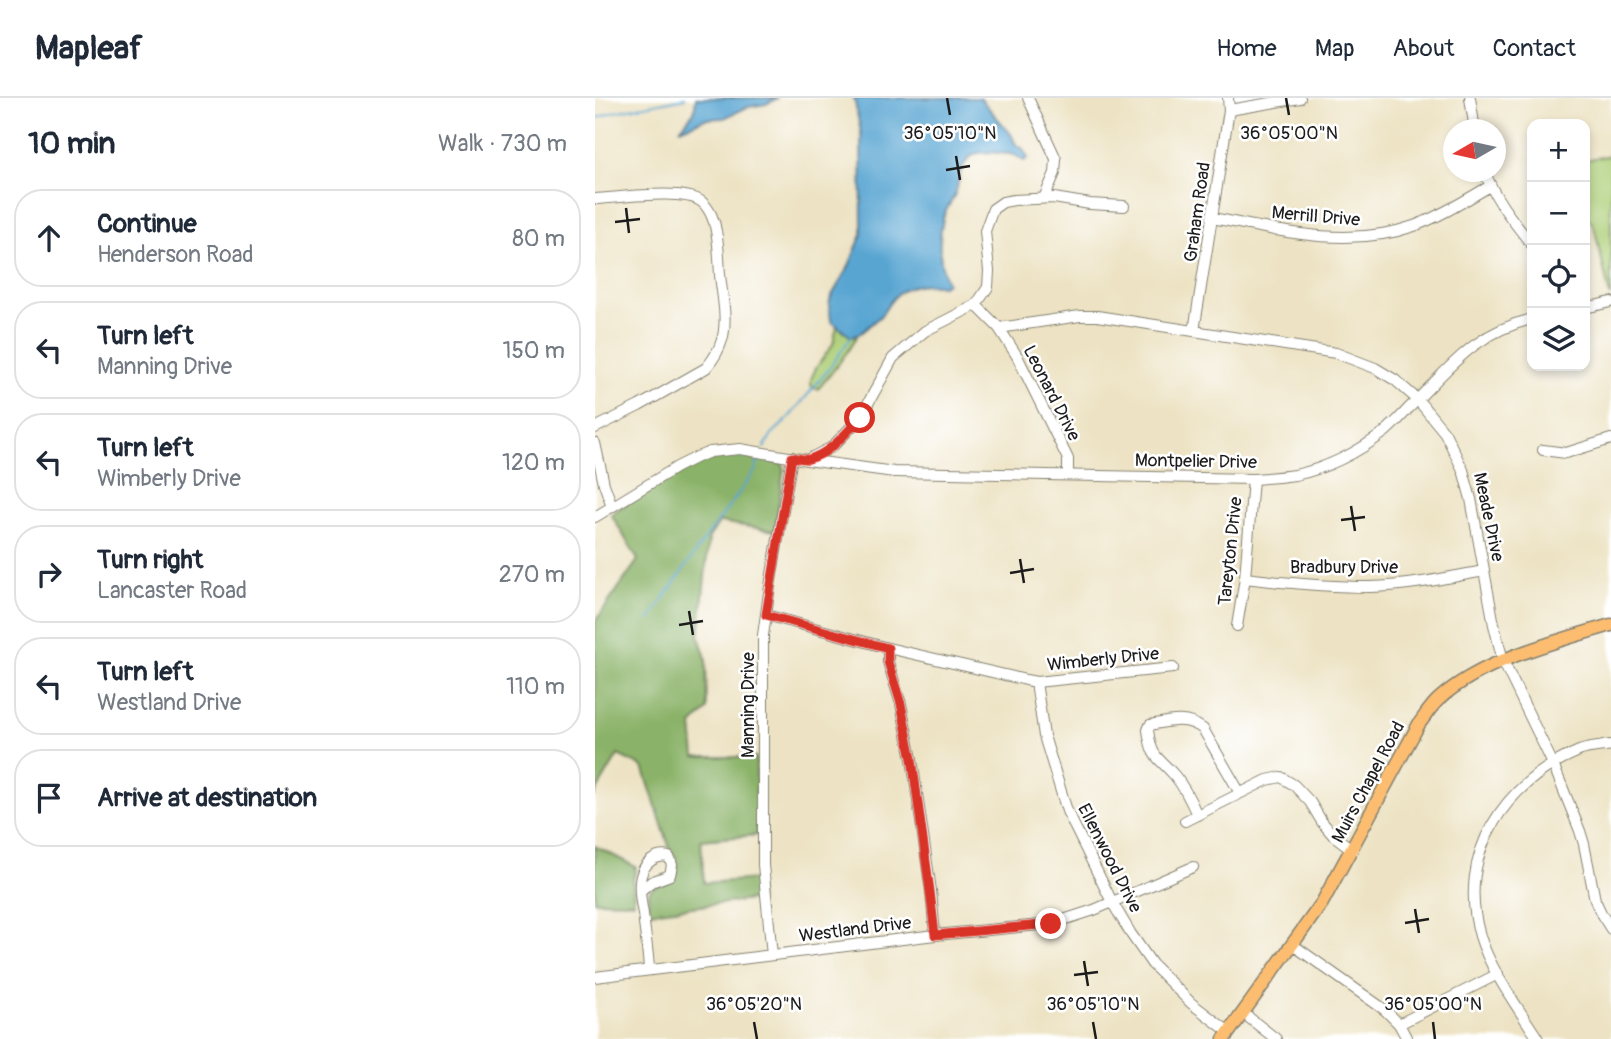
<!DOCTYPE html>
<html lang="en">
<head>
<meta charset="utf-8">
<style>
	body { margin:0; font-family:Pangolin,sans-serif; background:#f6f6f7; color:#1f2937 }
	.controls { position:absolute; right:21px; top:21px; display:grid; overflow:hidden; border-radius:14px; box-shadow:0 4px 10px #0003 }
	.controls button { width:63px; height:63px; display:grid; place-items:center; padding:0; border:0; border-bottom:2px solid #e0e1e3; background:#fff; color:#1f2937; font:35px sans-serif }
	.compass { position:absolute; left:848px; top:21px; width:63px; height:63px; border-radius:50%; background:#fff; box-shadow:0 4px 10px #0003; rotate:261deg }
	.stop { position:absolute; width:21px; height:21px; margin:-16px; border:5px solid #d93025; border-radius:50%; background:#fff }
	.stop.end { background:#d93025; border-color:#fff; box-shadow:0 2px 7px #0008 }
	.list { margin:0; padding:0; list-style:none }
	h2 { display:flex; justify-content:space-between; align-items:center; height:91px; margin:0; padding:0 28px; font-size:30px }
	h2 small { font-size:23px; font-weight:400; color:#747a83 }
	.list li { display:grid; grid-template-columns:46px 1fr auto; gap:21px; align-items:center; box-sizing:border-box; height:98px; margin:0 14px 14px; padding:0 14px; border:2px solid #e0e1e3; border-radius:28px }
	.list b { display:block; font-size:26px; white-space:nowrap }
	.list p { margin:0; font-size:23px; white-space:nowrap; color:#747a83 }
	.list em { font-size:23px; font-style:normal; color:#747a83 }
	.icon { flex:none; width:38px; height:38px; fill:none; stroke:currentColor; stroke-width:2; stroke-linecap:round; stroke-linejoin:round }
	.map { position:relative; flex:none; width:1016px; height:941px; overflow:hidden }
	header { display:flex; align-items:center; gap:42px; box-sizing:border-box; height:98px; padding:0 35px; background:#fff; border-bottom:2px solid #e0e1e3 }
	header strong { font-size:33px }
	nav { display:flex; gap:38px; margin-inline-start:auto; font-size:24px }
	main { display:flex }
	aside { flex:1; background:#fff }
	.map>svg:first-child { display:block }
	.green { fill:#adcf78; stroke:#64764a; stroke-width:2 }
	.forest { fill:#8ab268; stroke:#536742; stroke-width:2 }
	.water { fill:#59a5d2; stroke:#3a6077; stroke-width:2 }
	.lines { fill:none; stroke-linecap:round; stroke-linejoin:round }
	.stream { stroke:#59a5d2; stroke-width:2 }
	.minor-casing { stroke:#848070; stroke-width:12 }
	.major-casing { stroke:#848070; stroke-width:15 }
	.minor { stroke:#fff; stroke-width:10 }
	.major { stroke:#fcbd6f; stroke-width:12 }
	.route { stroke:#d93025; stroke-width:9 }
	.ticks { fill:none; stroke:#1c1c1c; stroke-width:2.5 }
	.labels { text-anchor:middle; stroke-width:5; stroke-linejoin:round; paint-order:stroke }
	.street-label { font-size:18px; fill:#1c1c1c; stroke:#fff }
	.ticks-label { font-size:18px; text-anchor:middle; fill:#1c1c1c; stroke:#fff; stroke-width:5; stroke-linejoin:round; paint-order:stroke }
</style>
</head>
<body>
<header>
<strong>Mapleaf</strong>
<nav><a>Home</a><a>Map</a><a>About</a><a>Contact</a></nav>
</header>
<main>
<aside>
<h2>10 min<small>Walk · 730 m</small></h2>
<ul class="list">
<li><svg class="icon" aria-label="ahead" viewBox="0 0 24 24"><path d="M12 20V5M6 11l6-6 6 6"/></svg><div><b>Continue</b><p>Henderson Road</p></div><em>80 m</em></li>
<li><svg class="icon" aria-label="left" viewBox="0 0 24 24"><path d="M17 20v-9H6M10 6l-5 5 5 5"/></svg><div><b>Turn left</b><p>Manning Drive</p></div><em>150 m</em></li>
<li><svg class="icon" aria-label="left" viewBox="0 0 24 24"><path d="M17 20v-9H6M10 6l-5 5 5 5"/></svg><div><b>Turn left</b><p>Wimberly Drive</p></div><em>120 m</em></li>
<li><svg class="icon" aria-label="right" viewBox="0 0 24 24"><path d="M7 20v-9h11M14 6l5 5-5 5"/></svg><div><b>Turn right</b><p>Lancaster Road</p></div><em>270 m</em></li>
<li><svg class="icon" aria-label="left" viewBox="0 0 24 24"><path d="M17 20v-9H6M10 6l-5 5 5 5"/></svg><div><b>Turn left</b><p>Westland Drive</p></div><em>110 m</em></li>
<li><svg class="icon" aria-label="arrive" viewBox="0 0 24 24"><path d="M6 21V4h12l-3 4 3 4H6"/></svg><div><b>Arrive at destination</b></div></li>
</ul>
</aside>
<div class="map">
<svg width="1016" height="941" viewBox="0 0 1016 941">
	<rect width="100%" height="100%" fill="#fff"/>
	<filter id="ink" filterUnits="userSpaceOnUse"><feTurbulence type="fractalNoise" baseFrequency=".0143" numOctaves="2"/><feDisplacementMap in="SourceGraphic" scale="14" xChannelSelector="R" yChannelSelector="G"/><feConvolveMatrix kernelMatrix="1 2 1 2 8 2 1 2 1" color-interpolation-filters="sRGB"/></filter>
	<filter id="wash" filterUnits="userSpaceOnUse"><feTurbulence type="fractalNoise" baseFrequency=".00686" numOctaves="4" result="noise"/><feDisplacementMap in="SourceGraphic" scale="28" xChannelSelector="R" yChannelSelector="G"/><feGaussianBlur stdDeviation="1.57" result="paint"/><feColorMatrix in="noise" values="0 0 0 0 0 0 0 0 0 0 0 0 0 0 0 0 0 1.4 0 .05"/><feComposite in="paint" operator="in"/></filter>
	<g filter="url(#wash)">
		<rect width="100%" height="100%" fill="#ede3c4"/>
		<!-- green -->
		<g class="green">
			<polygon points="1016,57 1016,198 1015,198 999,128 990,115 990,62"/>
			<path d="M242,228L256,239L262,238C251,257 238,274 223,291L218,290L216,287V281L221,270L238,246Z"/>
		</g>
		<!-- forest -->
		<g class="forest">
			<path d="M129,357H146L186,365L189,369L180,433L125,424L114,439L104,539L111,560L112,612L97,627L100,659H161L162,737L106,742L109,785L162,781L164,801L55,814C54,807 51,797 56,791C60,787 67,787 72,785C88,778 84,761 75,751L48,669L23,657L0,696V524L43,462L16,416C51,394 88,364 129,357Z"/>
			<polygon points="0,748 41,769 38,784 39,804 0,803"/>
		</g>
		<!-- water -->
		<g class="water">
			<polygon points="101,0 183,0 171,6 153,9 129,20 110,21 85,31 99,14"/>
			<path d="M259,0H385L416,36L421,47L427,50L433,60L429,63C417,54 417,57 404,55C383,53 374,53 365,75C363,82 363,90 360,96C356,105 350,112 348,121C343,142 344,165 352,185L348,188C329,184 310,185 297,202C293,206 291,211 287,216C284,220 279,223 275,227C268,233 265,237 256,239L236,223L234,206L236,199L253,170L267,136L266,35Z"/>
		</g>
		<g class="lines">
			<!-- stream -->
			<g class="stream">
				<polyline points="0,21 19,14 90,0"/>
				<polyline points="169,350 177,336 191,323 234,271 256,239"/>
				<polyline points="54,522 102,452 160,373 165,358"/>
			</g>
		</g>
	</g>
	<g filter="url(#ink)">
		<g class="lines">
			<defs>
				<g id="minor">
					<polyline points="433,0 461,61 460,75 449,100"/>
					<polyline points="875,0 880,32"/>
					<polyline points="634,12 705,0"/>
					<path d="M890,74C900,102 919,124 937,147"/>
					<path d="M0,101C24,100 89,90 107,104C115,111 120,124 121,133C124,147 124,162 125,177C127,197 133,222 127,242C124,252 118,262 111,270L44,308L0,330"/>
					<path d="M618,120C683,133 754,151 819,128C846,118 871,102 895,88"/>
					<polyline points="381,207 404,230 422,258 473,361 473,376"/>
					<polyline points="990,210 1016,204"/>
					<polyline points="404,230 485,218 502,218 741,255 780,270 800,282 823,302 850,335 868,372 876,401 899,527 908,563 958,666 985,733 989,746 1000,802 1007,817 1016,831"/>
					<polyline points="599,233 634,12 633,0"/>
					<polyline points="0,345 9,386 17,408"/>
					<polyline points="948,352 971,355 1016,341"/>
					<path d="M212,362L299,374L658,381C672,380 686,379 700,377C733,370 765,353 791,333C799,326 807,318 814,310C855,270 878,235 937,221"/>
					<polyline points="0,419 82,369 102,359 115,354 145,351 212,362 237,349 265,320 298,260 330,233 381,207 393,189 394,173 390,133 398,111 408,104 419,102 459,100 495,106 529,108"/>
					<path d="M650,480C691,485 733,489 775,489C813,488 852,480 889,473"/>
					<polyline points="171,517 293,550 431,582 441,584 578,570"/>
					<polyline points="642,528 650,480 658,381"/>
					<polyline points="293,550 293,564 306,606 317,661 336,793 340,837"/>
					<polyline points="441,584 449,638 472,713 517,804 536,836 557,866 596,905 634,934"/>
					<path d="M602,717C596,703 590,690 580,678C562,657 557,662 553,632L555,627C575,623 591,618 608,631L645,695"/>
					<polyline points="590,723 672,682 686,679 699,687 715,704 727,724 738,737 758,752"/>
					<path d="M45,793L56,784L75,777L77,767L74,759C61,756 49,765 46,778C43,790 46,804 48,816C50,835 53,853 54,871"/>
					<polyline points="698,847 790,912 804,926 812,941"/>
					<polyline points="177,857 168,767 168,537 175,488 197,359"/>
					<polyline points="0,879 340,837 456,826 499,812 598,769"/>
					<polyline points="648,915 681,941"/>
					<polyline points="804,926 903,876"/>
					<path d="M943,941C924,911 895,872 885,838C861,757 909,684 984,653C994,649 1006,649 1016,647"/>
				</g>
				<path id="major" d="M629,941L727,805L824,626C830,618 836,608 844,601C887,562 962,543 1016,527"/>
			</defs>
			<!-- minor casing -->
			<use href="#minor" class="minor-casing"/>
			<!-- major casing -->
			<use href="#major" class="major-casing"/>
			<!-- minor -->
			<use href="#minor" class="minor"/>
			<!-- major -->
			<use href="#major" class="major"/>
		</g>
	</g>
	<g class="lines" filter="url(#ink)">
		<!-- route -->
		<path class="route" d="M265,320C251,335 236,355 214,361C209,362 203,360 197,359L171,517L293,550V564L306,606L317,661L335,793L340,837L456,826"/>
	</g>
	<!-- ticks -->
	<path class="ticks" d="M352,0L355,17M691,0L694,17M361,58L365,82M351,72L375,68M31,110L34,135M20,124L45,121M756,408L760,433M746,422L770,419M425,461L429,485M415,475L439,471M94,513L98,537M84,527L108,523M820,811L824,835M810,825L834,821M489,863L493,888M479,877L503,874M159,924L162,941M498,924L501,941M838,924L840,941"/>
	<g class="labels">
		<!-- street labels -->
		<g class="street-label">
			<text transform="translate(602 114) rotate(-82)" y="6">Graham Road</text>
			<text transform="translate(721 118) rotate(5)" y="6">Merrill Drive</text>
			<text transform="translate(457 295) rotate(63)" y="6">Leonard Drive</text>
			<text transform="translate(601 363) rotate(1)" y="6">Montpelier Drive</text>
			<text transform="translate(894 419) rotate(78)" y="6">Meade Drive</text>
			<text transform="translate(635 453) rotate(-84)" y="6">Tareyton Drive</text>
			<text x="749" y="475">Bradbury Drive</text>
			<text transform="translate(508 561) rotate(-6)" y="6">Wimberly Drive</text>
			<text transform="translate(153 607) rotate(-90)" y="6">Manning Drive</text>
			<text transform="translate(773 684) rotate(-62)" y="6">Muirs Chapel Road</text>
			<text transform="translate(515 760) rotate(63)" y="6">Ellenwood Drive</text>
			<text transform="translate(260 831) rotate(-7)" y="6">Westland Drive</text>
		</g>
	</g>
	<g class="ticks-label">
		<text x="355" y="41">36°05'10"N</text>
		<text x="694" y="41">36°05'00"N</text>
		<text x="159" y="912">36°05'20"N</text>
		<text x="498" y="912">36°05'10"N</text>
		<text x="838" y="912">36°05'00"N</text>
	</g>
</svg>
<div class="controls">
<button>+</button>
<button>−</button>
<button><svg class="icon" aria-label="locate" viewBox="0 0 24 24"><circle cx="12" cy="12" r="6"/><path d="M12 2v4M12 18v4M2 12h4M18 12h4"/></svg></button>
<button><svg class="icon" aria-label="layers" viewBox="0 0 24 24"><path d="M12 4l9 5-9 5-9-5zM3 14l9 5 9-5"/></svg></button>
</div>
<svg class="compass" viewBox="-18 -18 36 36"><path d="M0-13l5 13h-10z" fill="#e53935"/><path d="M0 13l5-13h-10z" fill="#747a83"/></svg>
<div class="stop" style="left:265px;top:320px"></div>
<div class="stop end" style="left:456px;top:826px"></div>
</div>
</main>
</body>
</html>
